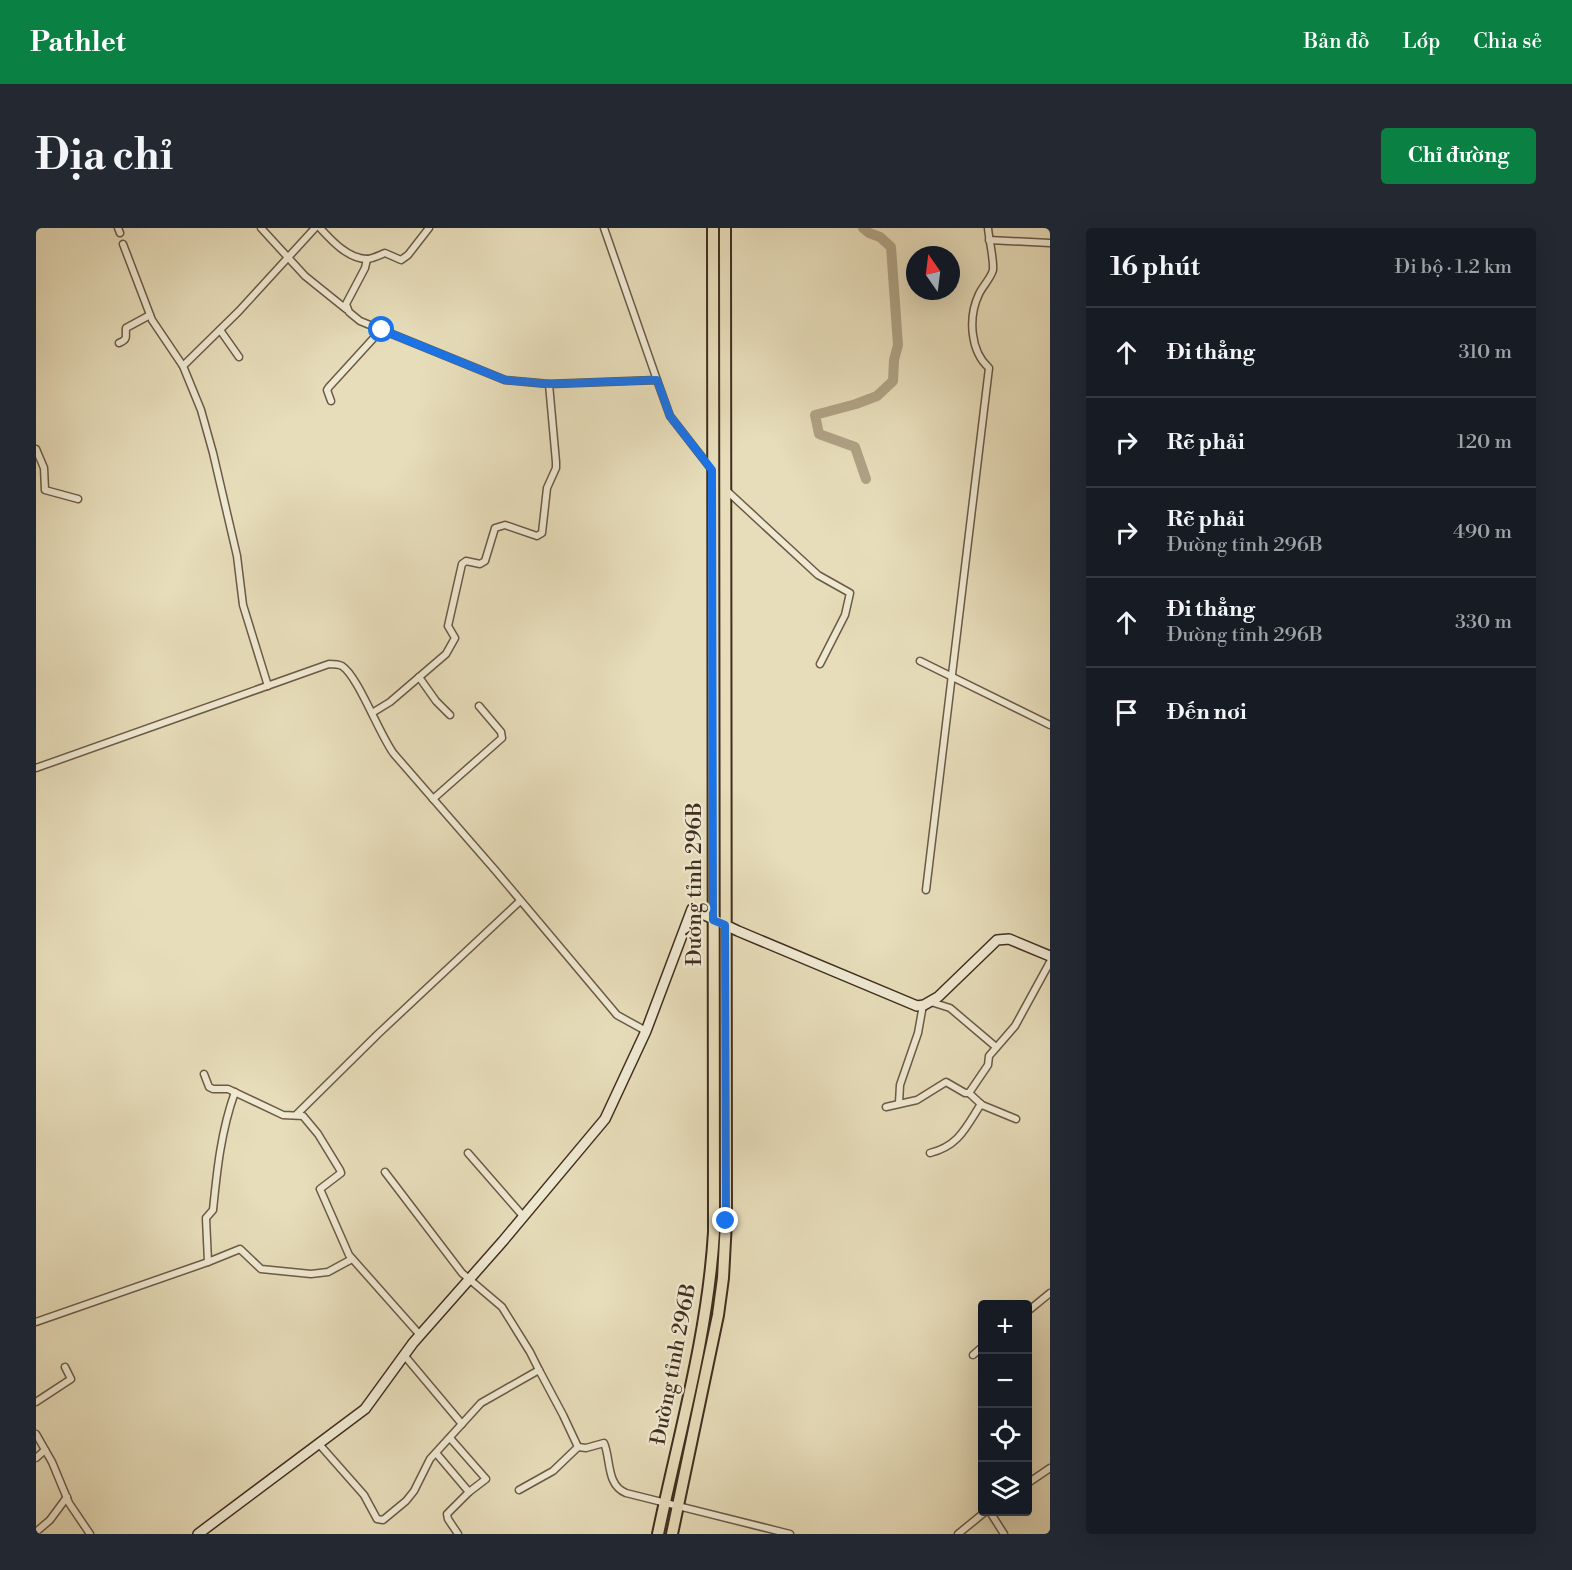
<!DOCTYPE html>
<html lang="vi">
<head>
<meta charset="utf-8">
<style>
	body { margin:0; font-family:"Libre Bodoni",serif; background:#242831; color:#f1f3f6 }
	.controls { position:absolute; right:18px; bottom:18px; display:grid; overflow:hidden; border-radius:6px; box-shadow:0 6px 24px #0002 }
	.controls button { width:54px; height:54px; display:grid; place-items:center; padding:0; border:0; border-bottom:2px solid #363941; background:#171b24; color:#f1f3f6; font:30px sans-serif }
	.compass { position:absolute; left:870px; top:18px; width:54px; height:54px; border-radius:50%; background:#171b24; box-shadow:0 6px 24px #0002; rotate:346deg }
	.stop { position:absolute; width:18px; height:18px; margin:-14px; border:4px solid #1a73e8; border-radius:50%; background:#fff }
	.stop.end { background:#1a73e8; border-color:#fff; box-shadow:0 2px 6px #0008 }
	.list { margin:0; padding:0; list-style:none }
	h2 { display:flex; justify-content:space-between; align-items:center; height:78px; margin:0; padding:0 24px; font-size:26px }
	h2 small { font-size:20px; font-weight:400; color:#9ea1a6 }
	.list li { display:grid; grid-template-columns:39px 1fr auto; gap:18px; align-items:center; box-sizing:border-box; height:90px; padding:0 24px; border-top:2px solid #363941 }
	.list b { display:block; font-size:22px; white-space:nowrap }
	.list p { margin:0; font-size:20px; white-space:nowrap; color:#9ea1a6 }
	.list em { font-size:20px; font-style:normal; color:#9ea1a6 }
	.icon { flex:none; width:33px; height:33px; fill:none; stroke:currentColor; stroke-width:2; stroke-linecap:round; stroke-linejoin:round }
	.map { position:relative; flex:none; width:1014px; height:1306px; overflow:hidden; border-radius:6px }
	header { display:flex; align-items:center; gap:36px; box-sizing:border-box; height:84px; padding:0 30px; background:#0b8043; color:#fff }
	header strong { font-size:28px }
	nav { display:flex; gap:33px; margin-inline-start:auto; font-size:21px }
	.intro { display:flex; align-items:center; justify-content:space-between; box-sizing:border-box; height:144px; padding:0 36px }
	h1 { margin:0; font-size:42px }
	.button { padding:15px 27px; border-radius:6px; background:#0b8043; color:#fff; font-size:21px; font-weight:700 }
	main { display:flex; gap:36px; padding:0 36px }
	aside { flex:1; background:#171b24; border-radius:6px; box-shadow:0 6px 24px #0002 }
	.map>svg:first-child { display:block }
	.lines { fill:none; stroke-linecap:round; stroke-linejoin:round }
	.river { stroke:#afa285; stroke-width:10 }
	.street-casing { stroke:#6a5a46; stroke-width:9 }
	.secondary-casing { stroke:#412e1f; stroke-width:12 }
	.primary-casing { stroke:#412e1f; stroke-width:14 }
	.street { stroke:#efe9d2; stroke-width:6 }
	.secondary { stroke:#efe9d2; stroke-width:9 }
	.primary { stroke:#e7ddba; stroke-width:10 }
	.route { stroke:#1a73e8; stroke-width:8 }
	.labels { text-anchor:middle; stroke-width:4.5; stroke-linejoin:round; paint-order:stroke }
	.street-label { font-size:21px; fill:#412e1f; stroke:#efe9d2 }
</style>
</head>
<body>
<header>
<strong>Pathlet</strong>
<nav><a>Bản đồ</a><a>Lớp</a><a>Chia sẻ</a></nav>
</header>
<div class="intro"><h1>Địa chỉ</h1><a class="button">Chỉ đường</a></div>
<main>
<div class="map">
<svg width="1014" height="1306" viewBox="0 0 1014 1306">
	<rect width="100%" height="100%" fill="#e7ddba"/>
	<filter id="stains"><feTurbulence type="fractalNoise" baseFrequency=".00333" numOctaves="4"/><feColorMatrix values="0 0 0 0 .2 0 0 0 0 .09 0 0 0 0 .02 0 0 0 .5 -.17"/></filter>
	<radialGradient id="worn" r=".72"><stop offset=".6" stop-color="#630" stop-opacity="0"/><stop offset="1" stop-color="#630" stop-opacity=".3"/></radialGradient>
	<g class="lines">
		<!-- river -->
		<polyline class="river" points="827,0 833,5 844,9 855,19 862,117 858,132 857,153 841,168 820,176 779,187 783,206 819,219 830,251"/>
		<defs>
			<g id="street">
				<polyline points="82,0 84,5"/>
				<polyline points="225,0 269,48 310,81"/>
				<path d="M284,0C295,12 312,31 331,31C336,31 344,27 349,25L365,32L372,27L393,0"/>
				<polyline points="568,0 621,152"/>
				<polyline points="953,12 1014,15"/>
				<polyline points="87,16 116,92 147,138"/>
				<polyline points="331,31 329,40 310,76 313,84 324,93 469,152 513,156 520,234 520,240 511,260 506,305 501,308 469,297 459,300 449,333 444,336 430,333 426,336 412,398 419,410 410,426 354,474 336,485"/>
				<polyline points="184,102 203,129"/>
				<path d="M83,115C93,111 89,108 90,100L114,87"/>
				<polyline points="513,156 621,152 634,188 676,242"/>
				<polyline points="295,173 291,162 293,159 345,102"/>
				<polyline points="0,221 8,240 9,262 42,271"/>
				<polyline points="690,262 782,347 814,365 809,387 784,436"/>
				<polyline points="884,433 1014,497"/>
				<polyline points="383,449 400,473 414,487"/>
				<polyline points="232,458 207,377 201,328 177,225 165,182 147,138 203,83 279,0"/>
				<path d="M0,540L293,436C297,436 302,436 306,438C322,448 344,508 358,526L459,642L581,787L610,803"/>
				<polyline points="397,571 466,510 465,504 443,478"/>
				<path d="M890,662L953,140C934,123 932,89 943,66C946,59 955,50 957,42C958,31 953,12 952,0"/>
				<polyline points="895,774 914,780 960,819"/>
				<polyline points="168,846 173,859 177,861 192,861 247,887 267,888 282,906 304,942 305,945 284,961 313,1027 384,1107"/>
				<polyline points="933,865 946,877 980,891"/>
				<polyline points="863,875 864,857 882,805 887,777"/>
				<polyline points="850,879 881,872 910,854 929,865 933,865 952,837 953,828 979,798 1014,734"/>
				<polyline points="261,886 342,806 484,673"/>
				<polyline points="432,925 487,988"/>
				<path d="M894,925C923,918 930,899 945,876"/>
				<polyline points="172,1034 204,1021 225,1041 275,1046 292,1044 316,1031"/>
				<polyline points="992,1083 1014,1065"/>
				<path d="M0,1094L172,1034L170,990L177,982C181,942 185,903 199,864"/>
				<polyline points="368,1127 426,1196"/>
				<polyline points="937,1127 946,1119"/>
				<polyline points="0,1174 35,1151 29,1139"/>
				<polyline points="0,1206 16,1234 33,1275 54,1306"/>
				<polyline points="414,1210 450,1251 433,1264"/>
				<polyline points="283,1216 328,1267 341,1291 347,1292 370,1273 378,1263 394,1231 445,1175 503,1142 494,1124 466,1079 426,1045 349,944"/>
				<path d="M542,1219L550,1220L568,1215C575,1231 570,1257 590,1265L754,1306"/>
				<polyline points="400,1225 433,1264 411,1286 412,1291 422,1306"/>
				<polyline points="0,1230 9,1222"/>
				<polyline points="992,1255 1014,1240"/>
				<polyline points="483,1262 517,1243 542,1219 527,1187 503,1142"/>
				<polyline points="954,1284 968,1306"/>
				<polyline points="0,1304 14,1292 31,1269"/>
				<polyline points="922,1306 949,1284"/>
			</g>
			<polyline id="secondary" points="162,1306 329,1181 377,1115 467,1013 569,891 610,803 656,681 702,703 881,778 888,777 902,769 961,712 973,711 1014,728"/>
			<g id="primary">
				<path d="M622,1306C643,1206 672,1106 678,1004L677,0"/>
				<polyline points="636,1306 682,1087 687,1050 690,993 689,0"/>
			</g>
		</defs>
		<!-- street casing -->
		<use href="#street" class="street-casing"/>
		<!-- secondary casing -->
		<use href="#secondary" class="secondary-casing"/>
		<!-- primary casing -->
		<use href="#primary" class="primary-casing"/>
		<!-- street -->
		<use href="#street" class="street"/>
		<!-- secondary -->
		<use href="#secondary" class="secondary"/>
		<!-- primary -->
		<use href="#primary" class="primary"/>
	</g>
	<g class="lines">
		<!-- route -->
		<polyline class="route" points="346,102 469,152 513,156 621,152 634,188 676,242 677,692 689,697 690,993"/>
	</g>
	<g class="labels">
		<!-- street labels -->
		<g class="street-label">
			<text transform="translate(658 656) rotate(-90)" y="7">Đường tỉnh 296B</text>
			<text transform="translate(637 1136) rotate(-79)" y="7">Đường tỉnh 296B</text>
		</g>
	</g>
	<rect width="100%" height="100%" filter="url(#stains)"/>
	<rect width="100%" height="100%" fill="url(#worn)"/>
</svg>
<div class="controls">
<button>+</button>
<button>−</button>
<button><svg class="icon" aria-label="locate" viewBox="0 0 24 24"><circle cx="12" cy="12" r="6"/><path d="M12 2v4M12 18v4M2 12h4M18 12h4"/></svg></button>
<button><svg class="icon" aria-label="layers" viewBox="0 0 24 24"><path d="M12 4l9 5-9 5-9-5zM3 14l9 5 9-5"/></svg></button>
</div>
<svg class="compass" viewBox="-18 -18 36 36"><path d="M0-13l5 13h-10z" fill="#e53935"/><path d="M0 13l5-13h-10z" fill="#9ea1a6"/></svg>
<div class="stop" style="left:346px;top:102px"></div>
<div class="stop end" style="left:690px;top:993px"></div>
</div>
<aside>
<h2>16 phút<small>Đi bộ · 1.2 km</small></h2>
<ul class="list">
<li><svg class="icon" aria-label="ahead" viewBox="0 0 24 24"><path d="M12 20V5M6 11l6-6 6 6"/></svg><div><b>Đi thẳng</b></div><em>310 m</em></li>
<li><svg class="icon" aria-label="right" viewBox="0 0 24 24"><path d="M7 20v-9h11M14 6l5 5-5 5"/></svg><div><b>Rẽ phải</b></div><em>120 m</em></li>
<li><svg class="icon" aria-label="right" viewBox="0 0 24 24"><path d="M7 20v-9h11M14 6l5 5-5 5"/></svg><div><b>Rẽ phải</b><p>Đường tỉnh 296B</p></div><em>490 m</em></li>
<li><svg class="icon" aria-label="ahead" viewBox="0 0 24 24"><path d="M12 20V5M6 11l6-6 6 6"/></svg><div><b>Đi thẳng</b><p>Đường tỉnh 296B</p></div><em>330 m</em></li>
<li><svg class="icon" aria-label="arrive" viewBox="0 0 24 24"><path d="M6 21V4h12l-3 4 3 4H6"/></svg><div><b>Đến nơi</b></div></li>
</ul>
</aside>
</main>
</body>
</html>
